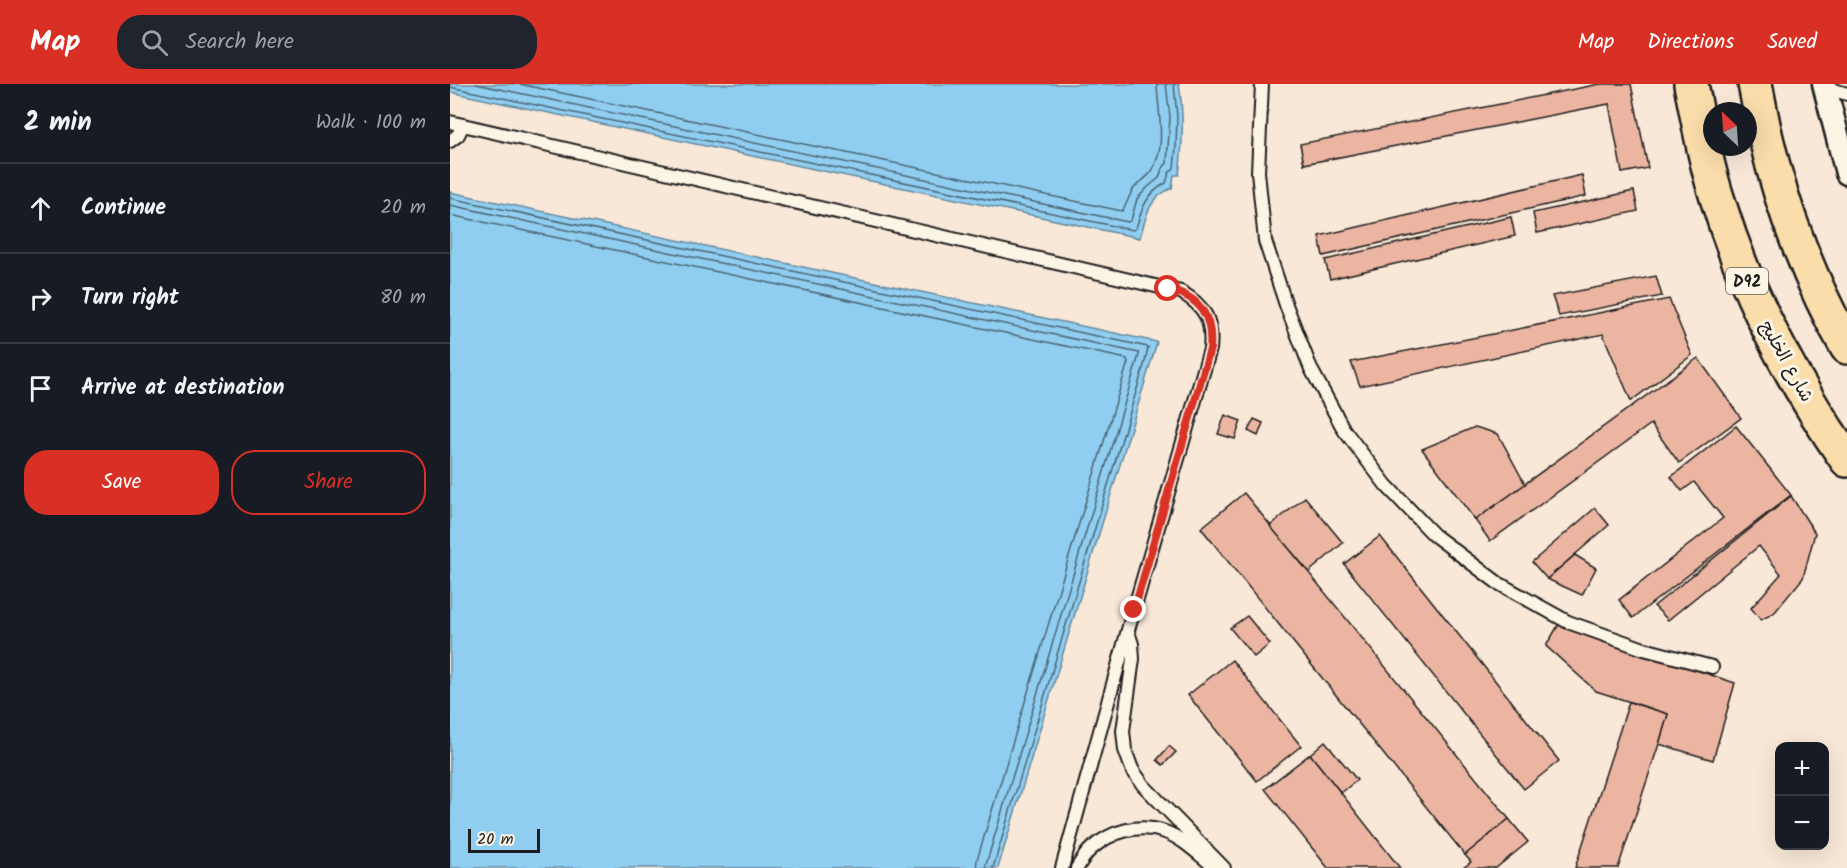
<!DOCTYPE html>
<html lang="en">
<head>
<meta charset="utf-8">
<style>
	body { margin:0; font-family:Kalam,"Playpen Sans Arabic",sans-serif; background:#20242c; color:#f1f3f6 }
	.controls { position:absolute; right:18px; bottom:18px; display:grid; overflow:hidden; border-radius:12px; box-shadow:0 6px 24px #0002 }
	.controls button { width:54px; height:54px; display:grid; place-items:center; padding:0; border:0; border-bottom:2px solid #363941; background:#171b24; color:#f1f3f6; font:30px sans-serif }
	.compass { position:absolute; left:1253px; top:18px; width:54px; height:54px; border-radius:50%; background:#171b24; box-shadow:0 6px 24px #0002; rotate:335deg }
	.scale { position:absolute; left:18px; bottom:15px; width:72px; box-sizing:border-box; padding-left:6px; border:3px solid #1c1c1c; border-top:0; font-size:16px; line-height:21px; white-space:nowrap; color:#1c1c1c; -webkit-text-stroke:4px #fcf5e5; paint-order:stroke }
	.stop { position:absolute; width:18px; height:18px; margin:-14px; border:4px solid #d93025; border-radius:50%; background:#fff }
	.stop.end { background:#d93025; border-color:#fff; box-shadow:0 2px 6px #0008 }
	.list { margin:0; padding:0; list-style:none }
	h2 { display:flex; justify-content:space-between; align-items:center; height:78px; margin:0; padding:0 24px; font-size:26px }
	h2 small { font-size:20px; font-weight:400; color:#9ea1a6 }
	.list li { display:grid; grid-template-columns:39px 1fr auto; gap:18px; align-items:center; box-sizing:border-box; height:90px; padding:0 24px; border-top:2px solid #363941 }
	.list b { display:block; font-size:22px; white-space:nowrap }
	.list em { font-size:20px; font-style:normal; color:#9ea1a6 }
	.actions { display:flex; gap:12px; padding:18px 24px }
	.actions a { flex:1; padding:14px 0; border:2px solid #d93025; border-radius:24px; text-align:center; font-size:21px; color:#d93025 }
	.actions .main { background:#d93025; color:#fff }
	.icon { flex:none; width:33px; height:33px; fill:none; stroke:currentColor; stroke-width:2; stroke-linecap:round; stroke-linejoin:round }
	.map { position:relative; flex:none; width:1397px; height:784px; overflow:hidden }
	header { display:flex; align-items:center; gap:36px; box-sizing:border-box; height:84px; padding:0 30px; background:#d93025; color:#fff }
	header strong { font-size:28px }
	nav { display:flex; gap:33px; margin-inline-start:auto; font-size:21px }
	.search { width:420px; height:54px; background:#20242c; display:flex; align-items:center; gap:15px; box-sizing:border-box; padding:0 21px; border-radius:24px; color:#9ea1a6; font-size:22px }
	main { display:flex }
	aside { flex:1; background:#171b24 }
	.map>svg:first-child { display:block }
	.water { fill:#90cef1; stroke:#62879c; stroke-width:1.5 }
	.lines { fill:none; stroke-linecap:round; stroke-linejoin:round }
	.shore { stroke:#4a6371; stroke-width:1.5 }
	.building { fill:#ecb5a2; stroke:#1c1c1c; stroke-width:1.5 }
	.lane-casing { stroke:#1c1c1c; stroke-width:16 }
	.street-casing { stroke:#1c1c1c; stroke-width:27 }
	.primary-casing { stroke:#1c1c1c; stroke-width:38 }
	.lane { stroke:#fcf5e5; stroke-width:12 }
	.street { stroke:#fcf5e5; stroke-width:22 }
	.primary { stroke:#fbddab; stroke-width:33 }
	.route { stroke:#d93025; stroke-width:8 }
	.labels { text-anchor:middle; stroke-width:6; stroke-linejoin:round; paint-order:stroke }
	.shield { fill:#fcf5e5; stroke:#5f5d58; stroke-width:1.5 }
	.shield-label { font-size:16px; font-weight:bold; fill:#1c1c1c }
	.street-label { font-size:18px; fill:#1c1c1c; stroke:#fcf5e5 }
</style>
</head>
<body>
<header>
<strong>Map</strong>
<div class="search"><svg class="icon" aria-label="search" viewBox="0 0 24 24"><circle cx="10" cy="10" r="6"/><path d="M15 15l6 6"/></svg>Search here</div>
<nav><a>Map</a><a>Directions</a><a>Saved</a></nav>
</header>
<main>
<aside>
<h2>2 min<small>Walk · 100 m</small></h2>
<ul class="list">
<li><svg class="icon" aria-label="ahead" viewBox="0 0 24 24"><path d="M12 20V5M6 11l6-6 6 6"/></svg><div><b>Continue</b></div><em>20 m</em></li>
<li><svg class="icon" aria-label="right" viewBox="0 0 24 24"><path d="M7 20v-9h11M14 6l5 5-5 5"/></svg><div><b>Turn right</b></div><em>80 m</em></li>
<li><svg class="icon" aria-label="arrive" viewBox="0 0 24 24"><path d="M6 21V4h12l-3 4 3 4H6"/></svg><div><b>Arrive at destination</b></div></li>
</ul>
<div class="actions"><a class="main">Save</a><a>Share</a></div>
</aside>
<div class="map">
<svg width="1397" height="784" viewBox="0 0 1397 784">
	<rect width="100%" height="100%" fill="#f9e8d8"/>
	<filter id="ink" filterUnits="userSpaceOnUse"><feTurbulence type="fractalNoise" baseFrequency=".0167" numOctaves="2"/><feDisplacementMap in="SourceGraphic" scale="12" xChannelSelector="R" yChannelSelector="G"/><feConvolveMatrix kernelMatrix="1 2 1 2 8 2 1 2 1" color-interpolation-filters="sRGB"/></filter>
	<g filter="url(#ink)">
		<!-- water -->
		<g class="water">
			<path d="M0,0H729C734,31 733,60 729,91H724L722,104C699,113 696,132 690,154L0,8Z"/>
			<polygon points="0,108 707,258 548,784 0,784"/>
		</g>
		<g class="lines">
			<!-- shore -->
			<g class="shore">
				<polyline points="26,0 678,138 681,136 687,115 698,103 709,94 712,85 717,79 720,33 716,0"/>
				<path d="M69,0L672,127C677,121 679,110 685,103C690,98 698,93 702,87C717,61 708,29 707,0"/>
				<path d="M0,3L683,146L686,144C692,124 696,110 716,99L719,89L724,84L726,62L727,33L724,0"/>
				<polyline points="0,114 698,263 695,278 543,784"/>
				<polyline points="0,121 689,269 689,271 535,784"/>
				<polyline points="0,131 677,275 678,278 527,776 526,784"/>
			</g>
		</g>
		<!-- building -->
		<g class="building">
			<polygon points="1150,0 1181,0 1198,84 1172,89 1159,20 854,80 850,60"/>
			<polygon points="1132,91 1136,112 873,172 869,152"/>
			<polygon points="1184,107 1188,127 1087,149 1083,129"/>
			<polygon points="1061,133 1065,152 880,195 875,176"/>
			<polygon points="1206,192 1212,212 1109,232 1102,212"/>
			<polygon points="1219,215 1242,271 1181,317 1153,250 910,302 901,278"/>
			<polygon points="1248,274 1291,334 1229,379 1201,340 1040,457 1025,436"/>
			<polygon points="775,331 791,337 785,355 768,350"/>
			<polygon points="804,335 813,339 808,352 798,347"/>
			<polygon points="1286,342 1341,411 1183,534 1169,516 1273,434 1244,398 1232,407 1221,393"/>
			<polygon points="1025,343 1048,350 1075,400 1025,436 972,365"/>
			<polygon points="794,409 1059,735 1015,771 751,444"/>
			<polygon points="1341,412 1365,449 1353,494 1324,529 1311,536 1301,524 1331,490 1309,462 1218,536 1204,522"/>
			<polygon points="855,413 893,459 859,488 820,442"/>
			<polygon points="1145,424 1159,441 1097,495 1082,478"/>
			<polygon points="930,452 1109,677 1074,705 894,480"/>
			<polygon points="1125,471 1146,484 1132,511 1097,495"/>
			<polygon points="797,532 820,560 804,573 780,544"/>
			<polygon points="1109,540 1285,599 1263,676 1209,660 1218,630 1146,607 1096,562"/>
			<polygon points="782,576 851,662 807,697 738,611"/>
			<polygon points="1179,618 1218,630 1209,660 1168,784 1125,784"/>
			<polygon points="875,657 907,696 891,709 860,670"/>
			<polygon points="719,662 726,668 713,681 707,676"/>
			<polygon points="860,670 891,709 950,784 878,784 815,705"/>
			<polygon points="1059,735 1078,758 1046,784 1013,784 1021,778 1015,771"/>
		</g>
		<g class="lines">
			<defs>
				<g id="lane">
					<polyline points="812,0 808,88 815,157 836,221 861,285 894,346 936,401 984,451 1048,499 1118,538 1194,565 1262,583"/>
					<polyline points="1375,3 1397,10"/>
					<path d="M0,38L731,208C755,222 763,237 760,265L678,546L612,784"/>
					<polyline points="0,57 8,51 13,41"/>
					<polyline points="678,548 682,560 683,575 673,647 675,666 682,685 693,701 774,784"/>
					<path d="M627,784C631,778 635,770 641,765C661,747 689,739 715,748C732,754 747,769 761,780"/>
				</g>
				<polyline id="street" points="1374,0 1397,89"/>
				<g id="primary">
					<path d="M1241,0C1249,40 1256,81 1269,120C1297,211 1342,297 1397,376"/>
					<path d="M1305,0C1309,19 1312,39 1317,58C1333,128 1362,201 1397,263"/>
				</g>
			</defs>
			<!-- lane casing -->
			<use href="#lane" class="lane-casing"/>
			<!-- street casing -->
			<use href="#street" class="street-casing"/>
			<!-- primary casing -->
			<use href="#primary" class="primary-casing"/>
			<!-- lane -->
			<use href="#lane" class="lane"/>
			<!-- street -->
			<use href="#street" class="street"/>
			<!-- primary -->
			<use href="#primary" class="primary"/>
		</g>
	</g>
	<g class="lines" filter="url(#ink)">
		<!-- route -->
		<path class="route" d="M684,526L760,265C763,232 750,213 718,205"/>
	</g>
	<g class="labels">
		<!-- shield labels -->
		<rect class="shield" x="1276" y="184" width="42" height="26" rx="4.5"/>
		<g class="shield-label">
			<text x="1297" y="203">D92</text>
		</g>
		<!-- street labels -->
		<g class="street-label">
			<text transform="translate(1337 277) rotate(61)" y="6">شارع الخليج</text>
		</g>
	</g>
</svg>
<div class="controls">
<button>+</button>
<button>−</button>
</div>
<svg class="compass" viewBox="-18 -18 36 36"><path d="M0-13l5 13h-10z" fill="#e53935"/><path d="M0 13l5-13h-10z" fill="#9ea1a6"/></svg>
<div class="scale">20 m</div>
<div class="stop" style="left:718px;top:205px"></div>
<div class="stop end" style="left:684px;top:526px"></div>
</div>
</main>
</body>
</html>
